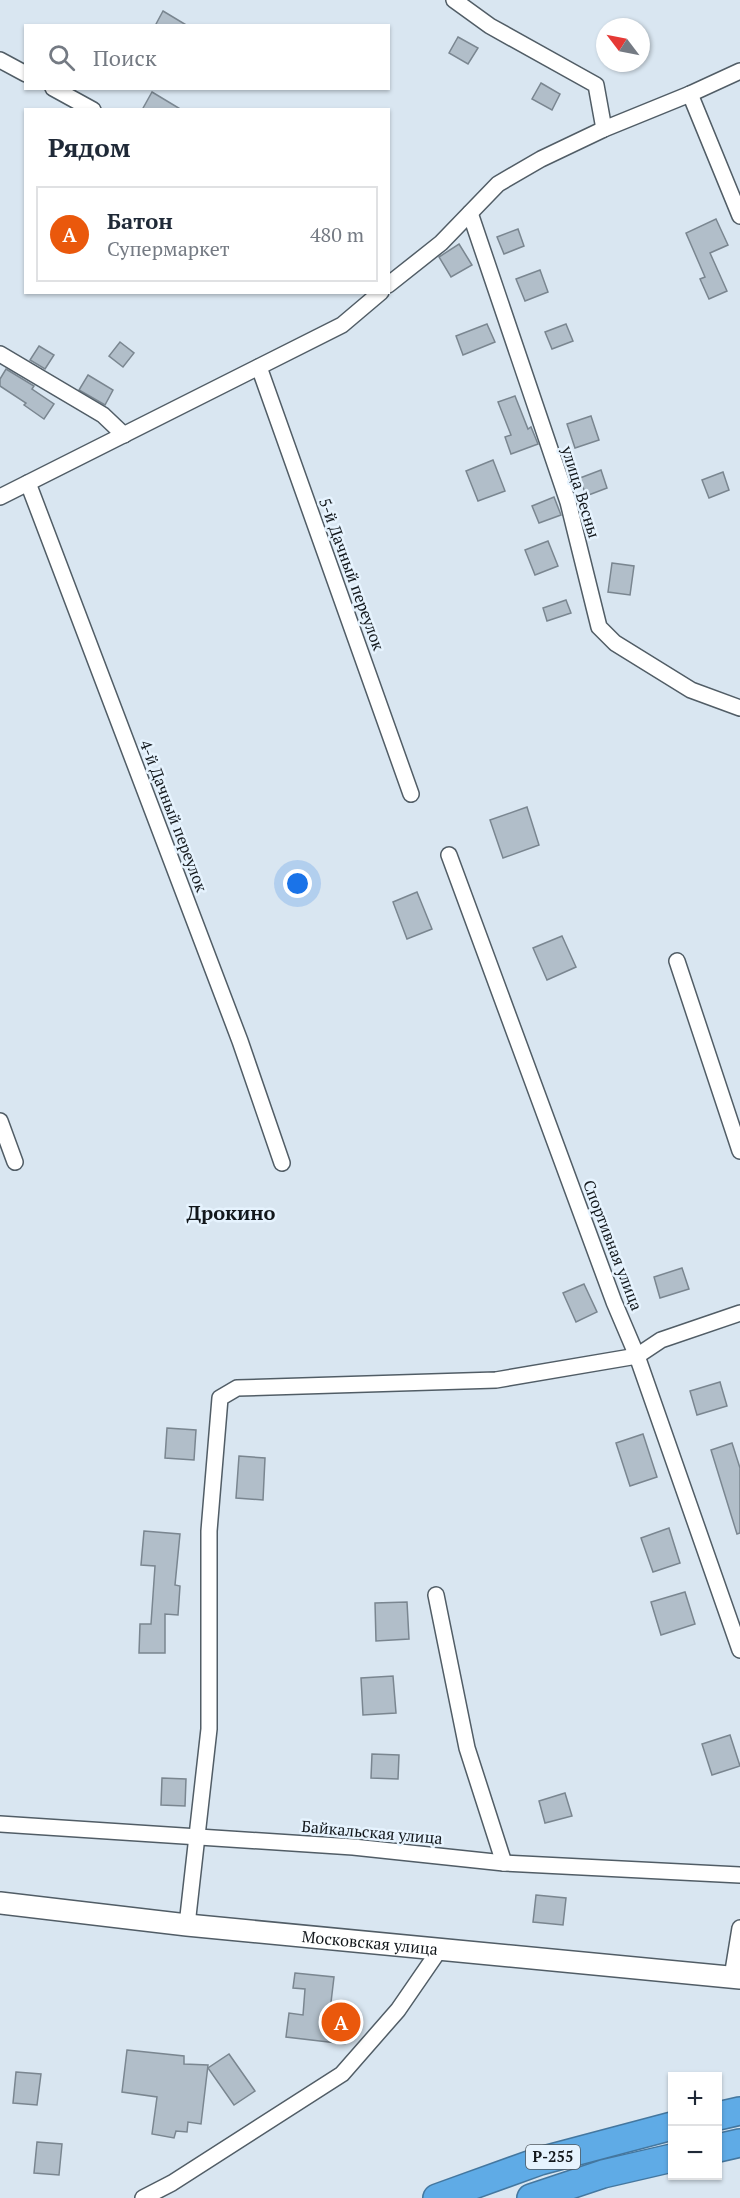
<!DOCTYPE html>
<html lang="ru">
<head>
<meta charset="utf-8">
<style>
	body { margin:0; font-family:"PT Serif",serif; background:#f2f2f3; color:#1f2937 }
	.controls { position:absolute; right:18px; bottom:18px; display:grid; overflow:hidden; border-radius:0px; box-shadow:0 2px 4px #0004 }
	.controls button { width:54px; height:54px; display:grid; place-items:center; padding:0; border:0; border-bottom:2px solid #e0e1e3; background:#fff; color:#1f2937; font:30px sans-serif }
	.compass { position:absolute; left:596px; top:18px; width:54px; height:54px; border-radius:50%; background:#fff; box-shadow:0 2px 4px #0004; rotate:302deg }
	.you { position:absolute; left:298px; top:884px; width:21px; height:21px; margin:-15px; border:4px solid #fff; border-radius:50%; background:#1a73e8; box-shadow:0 0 0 9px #1a73e833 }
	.badge { display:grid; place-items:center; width:39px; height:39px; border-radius:50%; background:#ea580c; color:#fff; font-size:20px; font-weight:700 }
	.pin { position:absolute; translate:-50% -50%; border:3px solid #fff; box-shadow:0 2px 6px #0006 }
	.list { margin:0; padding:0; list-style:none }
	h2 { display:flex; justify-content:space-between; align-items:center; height:78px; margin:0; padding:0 24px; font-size:26px }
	h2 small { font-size:20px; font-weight:400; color:#747a83 }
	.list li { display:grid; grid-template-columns:39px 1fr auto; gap:18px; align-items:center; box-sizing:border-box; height:96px; margin:0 12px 12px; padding:0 12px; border:2px solid #e0e1e3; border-radius:0px }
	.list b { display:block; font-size:22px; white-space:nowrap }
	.list p { margin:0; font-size:20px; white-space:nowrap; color:#747a83 }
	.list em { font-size:20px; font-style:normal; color:#747a83 }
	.icon { flex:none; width:33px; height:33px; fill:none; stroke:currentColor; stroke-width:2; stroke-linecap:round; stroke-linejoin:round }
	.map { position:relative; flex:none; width:740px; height:2198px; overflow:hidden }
	.search { position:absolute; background:#fff; box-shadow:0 2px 4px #0004; left:24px; top:24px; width:366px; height:66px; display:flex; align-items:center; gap:15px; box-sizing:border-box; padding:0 21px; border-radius:0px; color:#747a83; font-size:22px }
	.panel { position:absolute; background:#fff; box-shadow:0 2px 4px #0004; left:24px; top:108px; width:366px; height:186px; border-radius:0px }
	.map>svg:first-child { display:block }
	.building { fill:#b1bec9; stroke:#7a8690; stroke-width:1.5 }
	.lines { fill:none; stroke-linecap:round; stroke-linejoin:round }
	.street-casing { stroke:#515d66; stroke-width:18 }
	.secondary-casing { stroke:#515d66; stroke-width:24 }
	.highway-casing { stroke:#44779f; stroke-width:30 }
	.street { stroke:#fff; stroke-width:15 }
	.secondary { stroke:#fff; stroke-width:21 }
	.highway { stroke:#5fabe6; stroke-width:27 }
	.labels { text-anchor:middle; stroke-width:5; stroke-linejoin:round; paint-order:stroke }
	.shield { fill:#e6f3fe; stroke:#52595f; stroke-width:1.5 }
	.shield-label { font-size:15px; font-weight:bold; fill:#12171b }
	.street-label { font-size:16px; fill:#12171b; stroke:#e6f3fe }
	.quarter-label { font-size:20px; font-weight:bold; fill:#12171b; stroke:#e6f3fe }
</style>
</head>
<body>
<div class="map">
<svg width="740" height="2198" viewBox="0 0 740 2198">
	<rect width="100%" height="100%" fill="#d9e6f1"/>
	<!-- building -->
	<g class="building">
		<polygon points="163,11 188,26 155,26"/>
		<polygon points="458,37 478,48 468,64 449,53"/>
		<polygon points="541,83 560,94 552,110 532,99"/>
		<polygon points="152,92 182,110 142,110"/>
		<polygon points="716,219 728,245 710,253 727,291 709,299 700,279 705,277 686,233"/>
		<polygon points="518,229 524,246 504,254 497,237"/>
		<polygon points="459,244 472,265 451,277 439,257"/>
		<polygon points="540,270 548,292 525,301 516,279"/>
		<polygon points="487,324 495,342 463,355 456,336"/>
		<polygon points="566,324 573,341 552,349 545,332"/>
		<polygon points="120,342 134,353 123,367 109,356"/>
		<polygon points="39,346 54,355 45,369 30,360"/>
		<polygon points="6,369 34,386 32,389 54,404 44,419 24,405 26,403 0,386 0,379"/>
		<polygon points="88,375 113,390 105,405 79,390"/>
		<polygon points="515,396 528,429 531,427 538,444 511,454 505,437 511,435 498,402"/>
		<polygon points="591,416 599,440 575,448 567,424"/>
		<polygon points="493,460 505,491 478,501 466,471"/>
		<polygon points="601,470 607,488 586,496 580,478"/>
		<polygon points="723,472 729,490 709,498 702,480"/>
		<polygon points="554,497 561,515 539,523 532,506"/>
		<polygon points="548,541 558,566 535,575 525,550"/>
		<polygon points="612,563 634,566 630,595 608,592"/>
		<polygon points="566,600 571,613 547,621 543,608"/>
		<polygon points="527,807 539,845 503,858 490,820"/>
		<polygon points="417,892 432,929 407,939 393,902"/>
		<polygon points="562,936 576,967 547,980 533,948"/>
		<polygon points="682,1268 689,1289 660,1298 654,1277"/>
		<polygon points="584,1284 597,1312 576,1322 563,1293"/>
		<polygon points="720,1382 727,1406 697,1415 690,1391"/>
		<polygon points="167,1428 196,1430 194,1460 165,1458"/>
		<polygon points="643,1434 657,1477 630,1486 616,1443"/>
		<polygon points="732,1443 740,1468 740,1533 737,1534 711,1450"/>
		<polygon points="239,1456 265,1458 263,1500 236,1498"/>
		<polygon points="669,1528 680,1563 653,1572 641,1538"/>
		<polygon points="144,1531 180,1534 175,1585 180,1586 178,1615 165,1614 165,1653 139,1653 140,1624 151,1624 155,1566 141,1565"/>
		<polygon points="685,1592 695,1624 661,1635 651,1602"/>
		<polygon points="407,1602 409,1639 376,1641 375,1603"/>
		<polygon points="393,1676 396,1713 363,1715 361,1678"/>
		<polygon points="730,1735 740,1766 712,1775 702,1744"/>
		<polygon points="372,1754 399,1755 398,1779 371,1778"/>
		<polygon points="162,1778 186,1779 185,1806 161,1805"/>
		<polygon points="565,1793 572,1816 545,1823 539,1801"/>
		<polygon points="536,1895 566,1898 563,1925 533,1922"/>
		<polygon points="295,1973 334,1977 330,2011 349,2013 345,2044 286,2037 289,2013 303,2015 305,1989 293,1988"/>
		<polygon points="127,2050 184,2056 184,2064 208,2065 201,2124 188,2122 187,2132 176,2131 174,2138 152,2134 157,2097 122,2092"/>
		<polygon points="229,2054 255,2091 234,2105 208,2068"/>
		<polygon points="16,2072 41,2074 37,2105 13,2103"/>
		<polygon points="37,2142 62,2144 59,2175 34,2173"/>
	</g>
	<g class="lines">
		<defs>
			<g id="street">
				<polyline points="454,0 490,26 596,85 604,129"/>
				<polyline points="0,60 26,74"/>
				<polyline points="53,88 93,110"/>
				<polyline points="690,94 740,216"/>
				<polyline points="470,213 568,502 599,627 615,643 691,690 740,708"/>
				<polyline points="388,285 441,243 498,184 541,159 604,129 690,94 740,71"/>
				<polyline points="0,354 103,415 124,435"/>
				<polyline points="259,367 411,794"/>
				<polyline points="28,483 240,1041 282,1163"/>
				<polyline points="0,497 342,325 381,292"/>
				<polyline points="449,855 614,1302 637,1356 740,1650"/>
				<polyline points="677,961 740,1151"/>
				<polyline points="0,1121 15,1162"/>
				<polyline points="436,1595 467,1748 504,1863"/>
				<polyline points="0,1824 353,1847 504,1863 740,1875"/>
				<polyline points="187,1925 209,1729 209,1531 220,1398 237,1388 496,1380 637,1356 661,1340 740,1313"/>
				<polyline points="732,1977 740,1928"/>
				<polyline points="143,2198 172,2183 342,2074 398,2010 440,1949"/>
			</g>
			<g id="secondary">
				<path id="s1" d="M0,1903L187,1925L740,1978"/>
			</g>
			<g id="highway">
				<polyline points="718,2116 740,2111"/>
				<polyline points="718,2148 740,2143"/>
				<polyline points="437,2198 540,2161 672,2126"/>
				<polyline points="531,2198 603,2174 672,2158"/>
			</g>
		</defs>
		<!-- street casing -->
		<use href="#street" class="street-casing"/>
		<!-- secondary casing -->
		<use href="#secondary" class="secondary-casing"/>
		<!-- highway casing -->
		<use href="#highway" class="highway-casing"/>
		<!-- street -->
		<use href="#street" class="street"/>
		<!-- secondary -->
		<use href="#secondary" class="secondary"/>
		<!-- highway -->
		<use href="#highway" class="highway"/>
	</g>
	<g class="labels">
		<!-- shield labels -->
		<rect class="shield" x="526" y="2145" width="54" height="24" rx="4.5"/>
		<g class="shield-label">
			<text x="553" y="2162">Р-255</text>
		</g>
		<!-- street labels -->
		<g class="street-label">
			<text transform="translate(581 492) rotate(73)" y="6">улица Весны</text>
			<text transform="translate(352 574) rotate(70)" y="6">5-й Дачный переулок</text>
			<text transform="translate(174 816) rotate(69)" y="6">4-й Дачный переулок</text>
			<text transform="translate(613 1245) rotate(69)" y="6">Спортивная улица</text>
			<text transform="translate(372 1832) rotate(5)" y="6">Байкальская улица</text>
			<text dy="6" stroke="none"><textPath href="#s1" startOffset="372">Московская улица</textPath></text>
		</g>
		<!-- quarter labels -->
		<g class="quarter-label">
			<text x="231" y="1220">Дрокино</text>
		</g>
	</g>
</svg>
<div class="controls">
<button>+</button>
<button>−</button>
</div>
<svg class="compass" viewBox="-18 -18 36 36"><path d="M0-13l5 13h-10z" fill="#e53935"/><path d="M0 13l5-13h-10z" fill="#747a83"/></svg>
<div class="you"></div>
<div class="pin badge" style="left:341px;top:2022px">A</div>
<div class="search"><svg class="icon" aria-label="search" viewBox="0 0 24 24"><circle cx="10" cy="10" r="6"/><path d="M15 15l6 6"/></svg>Поиск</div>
<section class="panel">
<h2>Рядом<small></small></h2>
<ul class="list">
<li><span class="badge">A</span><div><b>Батон</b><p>Супермаркет</p></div><em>480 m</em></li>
</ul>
</section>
</div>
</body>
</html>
